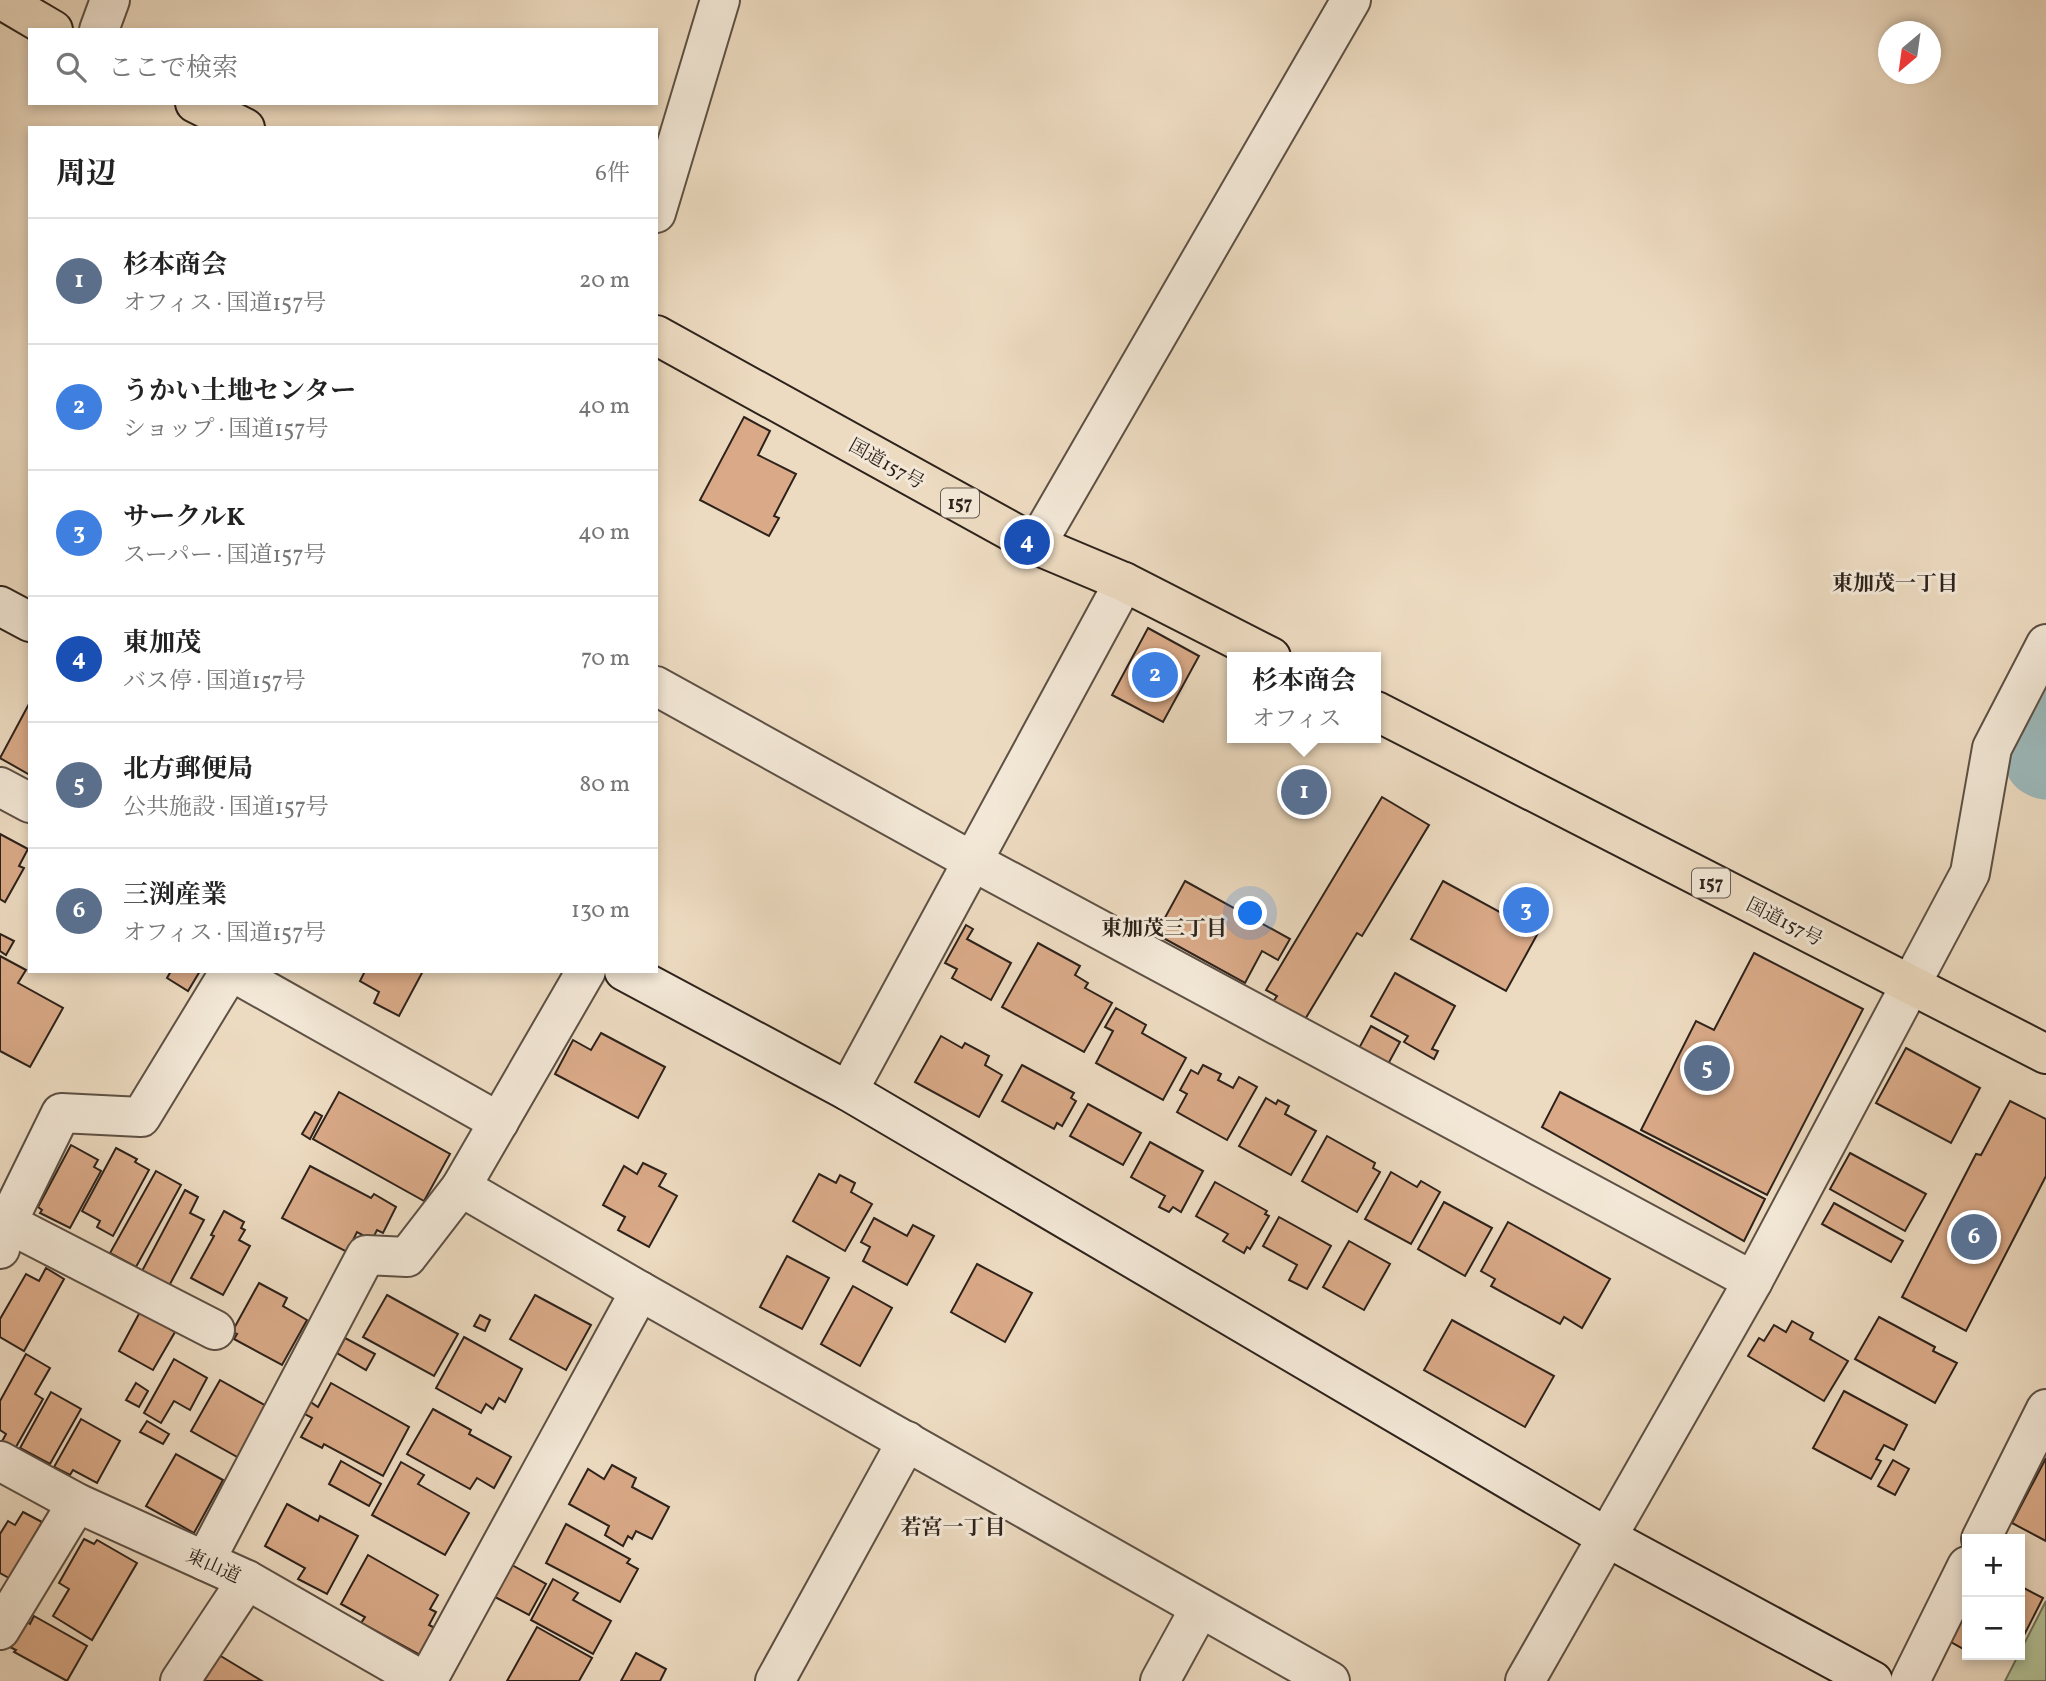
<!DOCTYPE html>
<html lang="ja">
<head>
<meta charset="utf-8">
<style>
	body { margin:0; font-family:Vollkorn,"Noto Serif JP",serif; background:#f2f2f2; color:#222 }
	.controls { position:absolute; right:21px; bottom:21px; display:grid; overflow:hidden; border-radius:0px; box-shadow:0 4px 10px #0003 }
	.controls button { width:63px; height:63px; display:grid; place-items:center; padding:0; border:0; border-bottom:2px solid #e0e0e0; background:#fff; color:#222; font:35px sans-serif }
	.compass { position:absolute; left:1878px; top:21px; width:63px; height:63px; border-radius:50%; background:#fff; box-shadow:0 4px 10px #0003; rotate:209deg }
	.you { position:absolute; left:1251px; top:914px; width:24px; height:24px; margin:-18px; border:5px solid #fff; border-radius:50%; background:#1a73e8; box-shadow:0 0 0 10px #1a73e833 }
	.badge { display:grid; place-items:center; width:46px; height:46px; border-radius:50%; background:#8f2418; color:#fff; font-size:23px; font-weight:700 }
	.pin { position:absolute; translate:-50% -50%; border:4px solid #fff; box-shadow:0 2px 7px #0006 }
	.popup { position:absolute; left:1227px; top:652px; width:154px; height:91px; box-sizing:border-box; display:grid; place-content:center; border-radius:0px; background:#fff; filter:drop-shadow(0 2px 5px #0005); font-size:23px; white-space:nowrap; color:#767676 }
	.popup b { font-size:26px; color:#222 }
	.popup::after { content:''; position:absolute; left:50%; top:100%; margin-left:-14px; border:14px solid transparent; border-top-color:#fff }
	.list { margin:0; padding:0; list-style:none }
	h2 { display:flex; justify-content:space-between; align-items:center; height:91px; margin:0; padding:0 28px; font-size:30px }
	h2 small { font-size:23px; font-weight:400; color:#767676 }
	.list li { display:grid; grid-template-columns:46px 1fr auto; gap:21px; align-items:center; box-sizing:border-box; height:126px; padding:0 28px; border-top:2px solid #e0e0e0 }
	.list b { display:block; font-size:26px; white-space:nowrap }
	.list p { margin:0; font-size:23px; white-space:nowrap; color:#767676 }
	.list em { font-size:23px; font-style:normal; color:#767676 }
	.icon { flex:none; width:38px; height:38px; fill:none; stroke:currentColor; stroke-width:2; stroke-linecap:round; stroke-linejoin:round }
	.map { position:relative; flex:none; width:2046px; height:1681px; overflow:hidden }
	.search { position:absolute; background:#fff; box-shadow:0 4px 10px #0003; left:28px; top:28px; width:630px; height:77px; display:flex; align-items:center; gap:18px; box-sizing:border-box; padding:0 24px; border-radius:0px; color:#767676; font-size:26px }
	.panel { position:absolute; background:#fff; box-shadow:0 4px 10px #0003; left:28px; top:126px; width:630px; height:847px; border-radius:0px }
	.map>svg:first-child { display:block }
	.green { fill:#b2c197; stroke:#707259; stroke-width:2 }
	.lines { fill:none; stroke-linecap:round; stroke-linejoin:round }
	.river { stroke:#9cb9bb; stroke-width:75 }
	.building { fill:#daaa88; stroke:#2d221b; stroke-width:2 }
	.street-casing { stroke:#5d5044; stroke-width:42 }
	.secondary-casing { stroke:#2d221b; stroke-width:42 }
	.highway-casing { stroke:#2d221b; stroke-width:42 }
	.street { stroke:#f3e8d7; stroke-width:38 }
	.secondary { stroke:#f3e8d7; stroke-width:38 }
	.highway { stroke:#eddbc1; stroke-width:38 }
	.labels { text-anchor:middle; stroke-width:6; stroke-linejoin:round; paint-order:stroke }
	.shield { fill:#f3e8d7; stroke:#685d53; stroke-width:2 }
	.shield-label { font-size:18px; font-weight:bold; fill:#2d221b }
	.street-label { font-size:19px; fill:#2d221b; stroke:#f3e8d7 }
	.neighbourhood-label { font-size:21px; font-weight:bold; fill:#2d221b; stroke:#f3e8d7 }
</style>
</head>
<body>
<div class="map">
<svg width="2046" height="1681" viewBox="0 0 2046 1681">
	<rect width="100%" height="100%" fill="#eddbc1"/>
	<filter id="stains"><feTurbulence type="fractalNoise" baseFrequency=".00286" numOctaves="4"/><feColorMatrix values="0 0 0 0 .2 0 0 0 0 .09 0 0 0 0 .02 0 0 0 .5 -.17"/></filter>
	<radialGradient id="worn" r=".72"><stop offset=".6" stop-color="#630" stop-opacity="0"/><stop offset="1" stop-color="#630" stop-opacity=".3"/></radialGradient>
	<!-- green -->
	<polygon class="green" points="2046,1601 2046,1681 2005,1681"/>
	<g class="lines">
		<!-- river -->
		<polyline class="river" points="2046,722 2039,735 2042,760 2046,762"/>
	</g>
	<!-- building -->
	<g class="building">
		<polygon points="744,417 770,431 758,455 796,474 774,516 779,518 769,536 700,500"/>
		<polygon points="1148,628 1199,656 1163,722 1112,695"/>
		<polygon points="30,702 30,775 0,758"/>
		<polygon points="1382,797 1429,825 1362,936 1357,933 1304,1021 1273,1002 1277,996 1266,990"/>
		<polygon points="0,834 28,849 19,866 24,868 5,902 0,899"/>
		<polygon points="1185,881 1290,939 1278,960 1262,951 1245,983 1156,934"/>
		<polygon points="1443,881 1538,933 1506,991 1411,939"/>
		<polygon points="966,925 973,929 967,939 1011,963 991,1000 952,978 957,969 945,963"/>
		<polygon points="0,934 14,941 6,955 0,951"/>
		<polygon points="1038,943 1080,966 1075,975 1088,983 1085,988 1112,1003 1084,1052 1002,1007"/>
		<polygon points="1754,953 1863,1009 1767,1195 1641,1130 1696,1021 1714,1030"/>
		<polygon points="0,956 26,970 18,983 63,1008 30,1067 0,1051"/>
		<polygon points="171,971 200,971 188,991 167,978"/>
		<polygon points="365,971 423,971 399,1016 374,1003 379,992 360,981"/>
		<polygon points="1395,973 1455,1006 1432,1049 1438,1051 1434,1059 1404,1042 1408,1036 1371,1016"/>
		<polygon points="1116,1008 1146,1025 1142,1033 1186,1058 1163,1100 1096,1063 1113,1031 1105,1027"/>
		<polygon points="1371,1026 1400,1042 1387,1066 1358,1050"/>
		<polygon points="601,1033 665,1067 638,1118 555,1074 573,1040 591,1050"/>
		<polygon points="941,1036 962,1048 965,1043 989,1056 985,1065 1002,1075 979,1117 915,1082"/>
		<polygon points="1906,1048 1980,1088 1951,1143 1876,1103"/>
		<polygon points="1022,1065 1074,1093 1071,1098 1076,1101 1062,1126 1057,1123 1054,1129 1002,1101"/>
		<polygon points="1203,1065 1221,1074 1218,1080 1233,1088 1239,1077 1257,1087 1227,1140 1177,1112 1187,1094 1180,1090 1191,1070 1198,1074"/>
		<polygon points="339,1092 450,1154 424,1201 313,1139"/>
		<polygon points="1560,1092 1765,1199 1744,1241 1542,1127"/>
		<polygon points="1266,1098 1276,1104 1278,1100 1289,1106 1285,1114 1316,1131 1291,1175 1239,1146"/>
		<polygon points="2010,1101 2046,1119 2046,1176 1966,1331 1902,1297 1976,1154 1981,1155"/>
		<polygon points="1088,1104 1141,1133 1123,1165 1070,1136"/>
		<polygon points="315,1112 322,1116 310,1139 302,1134"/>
		<polygon points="1327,1136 1375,1163 1373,1168 1380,1172 1357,1212 1302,1181"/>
		<polygon points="1150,1142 1203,1171 1181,1212 1173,1207 1169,1212 1159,1207 1165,1196 1131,1177"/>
		<polygon points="71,1145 98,1160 94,1167 101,1171 70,1228 40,1213 42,1210 38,1207"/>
		<polygon points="116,1148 137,1159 135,1162 149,1170 113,1236 97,1227 100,1221 82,1211"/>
		<polygon points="1850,1153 1926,1194 1905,1231 1830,1189"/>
		<polygon points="643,1163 666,1174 659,1186 677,1196 649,1247 618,1230 625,1217 603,1205 624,1166 637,1174"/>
		<polygon points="310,1166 371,1198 374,1194 396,1207 383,1233 377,1230 372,1240 357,1232 347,1252 282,1218"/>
		<polygon points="156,1171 181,1185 136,1267 110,1253"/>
		<polygon points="1391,1172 1417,1187 1421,1181 1440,1192 1411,1244 1365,1219"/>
		<polygon points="819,1174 836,1183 840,1175 855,1183 851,1192 872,1204 845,1251 793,1221"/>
		<polygon points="1215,1182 1267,1211 1265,1214 1269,1216 1250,1249 1247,1247 1244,1253 1223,1241 1228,1234 1196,1216"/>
		<polygon points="185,1190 198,1197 190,1213 204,1220 169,1286 142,1271"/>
		<polygon points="1444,1202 1492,1228 1465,1276 1418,1249"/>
		<polygon points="1834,1203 1903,1241 1891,1262 1822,1224"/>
		<polygon points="224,1211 244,1222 241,1228 245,1230 239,1240 250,1246 223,1295 191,1278 214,1236 211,1235"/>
		<polygon points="1279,1217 1331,1246 1307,1289 1289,1280 1297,1265 1263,1246"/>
		<polygon points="874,1218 907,1236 913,1225 934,1236 907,1285 863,1261 870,1247 861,1242"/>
		<polygon points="1508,1222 1610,1279 1582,1328 1564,1317 1560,1324 1491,1286 1495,1279 1481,1271"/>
		<polygon points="1349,1241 1390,1264 1364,1310 1323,1287"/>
		<polygon points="787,1256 829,1278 802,1329 760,1307"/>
		<polygon points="977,1264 1032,1293 1005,1342 951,1312"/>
		<polygon points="46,1268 64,1279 24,1351 0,1337 0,1319 26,1274 39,1281"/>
		<polygon points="259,1283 287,1298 283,1306 307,1320 282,1365 234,1339 237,1334 232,1332"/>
		<polygon points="853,1286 892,1308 860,1366 821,1344"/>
		<polygon points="387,1295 458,1334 434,1376 363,1337"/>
		<polygon points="535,1295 591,1325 566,1370 510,1339"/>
		<polygon points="140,1312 175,1332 153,1370 119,1351"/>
		<polygon points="480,1315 490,1320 485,1331 474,1326"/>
		<polygon points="1879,1317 1935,1347 1933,1351 1957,1363 1935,1403 1855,1359"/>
		<polygon points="1452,1320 1554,1376 1525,1427 1424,1370"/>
		<polygon points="1792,1321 1813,1333 1810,1339 1848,1361 1824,1401 1748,1356 1759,1338 1764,1341 1774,1325 1786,1332"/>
		<polygon points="464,1337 522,1369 505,1402 499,1398 493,1409 486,1404 481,1413 436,1388"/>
		<polygon points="345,1338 375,1354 366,1370 337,1353"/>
		<polygon points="26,1354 50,1368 35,1394 43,1399 12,1454 0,1445 6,1434 0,1430 0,1401"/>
		<polygon points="174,1359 207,1378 190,1410 174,1401 161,1423 144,1413"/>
		<polygon points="220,1380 268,1407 239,1458 191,1431"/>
		<polygon points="136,1383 148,1391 139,1407 126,1400"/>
		<polygon points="331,1383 409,1427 383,1476 324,1444 322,1448 301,1437 312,1418 303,1413 309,1401 318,1407"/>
		<polygon points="1844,1391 1907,1425 1894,1450 1884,1445 1876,1459 1881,1461 1871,1479 1813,1448"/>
		<polygon points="51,1392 81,1409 50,1464 20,1448"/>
		<polygon points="433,1409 471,1430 469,1434 511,1457 494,1488 477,1478 470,1489 407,1454"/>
		<polygon points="81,1419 120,1441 97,1483 73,1470 70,1475 54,1467"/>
		<polygon points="147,1421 169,1434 163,1444 140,1432"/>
		<polygon points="176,1454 223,1480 194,1533 146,1506"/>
		<polygon points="2046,1458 2046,1541 2012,1523"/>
		<polygon points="1893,1460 1909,1469 1895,1495 1878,1486"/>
		<polygon points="341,1461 381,1484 369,1506 329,1484"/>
		<polygon points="401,1462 424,1475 418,1484 469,1513 445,1555 372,1515"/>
		<polygon points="612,1465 636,1478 632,1487 669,1507 652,1539 636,1531 632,1539 628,1536 623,1546 605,1535 609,1526 569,1504 588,1469 604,1479"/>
		<polygon points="287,1504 318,1521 320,1516 358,1536 327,1594 298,1579 305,1568 265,1546"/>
		<polygon points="23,1512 42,1522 9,1578 0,1573 0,1534 8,1521 15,1525"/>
		<polygon points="566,1524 630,1559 627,1563 638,1569 620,1602 546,1563"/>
		<polygon points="84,1539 94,1544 97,1540 137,1563 92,1640 53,1616 69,1589 59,1583"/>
		<polygon points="368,1555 438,1595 430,1609 436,1612 429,1625 435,1628 420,1655 361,1623 365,1617 341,1604"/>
		<polygon points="512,1565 546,1584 529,1615 495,1597"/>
		<polygon points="553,1579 578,1593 573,1600 611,1621 593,1654 531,1620"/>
		<polygon points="2020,1586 2043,1598 2020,1643"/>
		<polygon points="1967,1611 1967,1651 1951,1642"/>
		<polygon points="34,1616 87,1646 67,1681 14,1652 16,1650 8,1646 24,1619 30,1624"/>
		<polygon points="537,1627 592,1658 579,1681 507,1681"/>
		<polygon points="636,1653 666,1669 660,1681 621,1681"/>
		<polygon points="219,1655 262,1681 204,1681"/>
	</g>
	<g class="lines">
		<defs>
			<g id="street">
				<polyline points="99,30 110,0"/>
				<polyline points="656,213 720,0"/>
				<polyline points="1036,545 1351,0"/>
				<polyline points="656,686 972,861 1753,1281"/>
				<polyline points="0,787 30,803"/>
				<polyline points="231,971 499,1122"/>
				<polyline points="586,971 461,1187 640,1291 1330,1681"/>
				<polyline points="848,1091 1124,582"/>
				<polyline points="7,1223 215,1330"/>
				<polyline points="0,1249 7,1223 61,1113 141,1117 230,971"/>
				<polyline points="0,1461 77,1503 247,1580 423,1681"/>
				<polyline points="1981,1539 2046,1409"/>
				<polyline points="205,1561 366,1255 407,1257 461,1187"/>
				<polyline points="0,1630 77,1503"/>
				<polyline points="180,1681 247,1580"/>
				<polyline points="427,1681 640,1291"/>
				<polyline points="775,1681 907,1441"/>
				<polyline points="1160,1681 1200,1608"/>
				<polyline points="1525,1681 1753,1281 1970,873 1992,748 2046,644"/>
				<polyline points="1910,1681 1967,1566"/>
			</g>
			<g id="secondary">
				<polyline points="0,606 30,622"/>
				<polyline points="624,971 848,1091 1608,1538 1873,1681"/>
			</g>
			<g id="highway">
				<polyline points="2,0 53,30"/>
				<polyline points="195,103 245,128"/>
				<polyline points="656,335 1036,545 1124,582 1271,657"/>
				<polyline points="1376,711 2046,1054"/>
			</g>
		</defs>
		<!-- street casing -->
		<use href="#street" class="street-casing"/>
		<!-- secondary casing -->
		<use href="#secondary" class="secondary-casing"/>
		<!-- highway casing -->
		<use href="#highway" class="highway-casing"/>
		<!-- street -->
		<use href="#street" class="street"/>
		<!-- secondary -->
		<use href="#secondary" class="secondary"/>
		<!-- highway -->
		<use href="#highway" class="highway"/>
	</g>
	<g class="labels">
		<!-- shield labels -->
		<g class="shield">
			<rect x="941" y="488.5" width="38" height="29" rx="5"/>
			<rect x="1692" y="868.5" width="38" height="29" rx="5"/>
		</g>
		<g class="shield-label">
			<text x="960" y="509">157</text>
			<text x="1711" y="889">157</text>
		</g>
		<!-- street labels -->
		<g class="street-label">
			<text transform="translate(887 463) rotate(29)" y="7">国道157号</text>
			<text transform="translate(1785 921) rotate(27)" y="7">国道157号</text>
			<text transform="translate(214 1565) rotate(24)" y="7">東山道</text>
		</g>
		<!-- neighbourhood labels -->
		<g class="neighbourhood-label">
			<text x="1895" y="590">東加茂一丁目</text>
			<text x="1164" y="935">東加茂三丁目</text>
			<text x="953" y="1534">若宮一丁目</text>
		</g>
	</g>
	<rect width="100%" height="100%" filter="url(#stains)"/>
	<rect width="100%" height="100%" fill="url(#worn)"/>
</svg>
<div class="controls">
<button>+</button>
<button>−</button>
</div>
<svg class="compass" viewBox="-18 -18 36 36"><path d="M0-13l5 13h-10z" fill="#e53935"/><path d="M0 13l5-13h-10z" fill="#767676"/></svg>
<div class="you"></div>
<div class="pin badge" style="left:1304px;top:792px;background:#5c6f8a">1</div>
<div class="popup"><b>杉本商会</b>オフィス</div>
<div class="pin badge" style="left:1155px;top:675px;background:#3f7fe0">2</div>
<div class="pin badge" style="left:1526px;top:910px;background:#3f7fe0">3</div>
<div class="pin badge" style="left:1027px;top:542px;background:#1a4fb4">4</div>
<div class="pin badge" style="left:1707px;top:1068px;background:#5c6f8a">5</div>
<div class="pin badge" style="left:1974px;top:1237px;background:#5c6f8a">6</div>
<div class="search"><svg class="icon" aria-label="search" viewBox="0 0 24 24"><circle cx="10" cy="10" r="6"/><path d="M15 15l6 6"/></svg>ここで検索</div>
<section class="panel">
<h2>周辺<small>6件</small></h2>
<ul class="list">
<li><span class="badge" style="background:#5c6f8a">1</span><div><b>杉本商会</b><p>オフィス · 国道157号</p></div><em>20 m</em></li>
<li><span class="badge" style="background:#3f7fe0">2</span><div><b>うかい土地センター</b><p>ショップ · 国道157号</p></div><em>40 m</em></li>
<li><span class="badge" style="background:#3f7fe0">3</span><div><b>サークルK</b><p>スーパー · 国道157号</p></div><em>40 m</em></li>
<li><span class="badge" style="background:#1a4fb4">4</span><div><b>東加茂</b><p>バス停 · 国道157号</p></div><em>70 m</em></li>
<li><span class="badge" style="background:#5c6f8a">5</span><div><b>北方郵便局</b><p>公共施設 · 国道157号</p></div><em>80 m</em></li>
<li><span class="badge" style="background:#5c6f8a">6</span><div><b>三渕産業</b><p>オフィス · 国道157号</p></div><em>130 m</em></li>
</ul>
</section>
</div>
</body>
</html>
